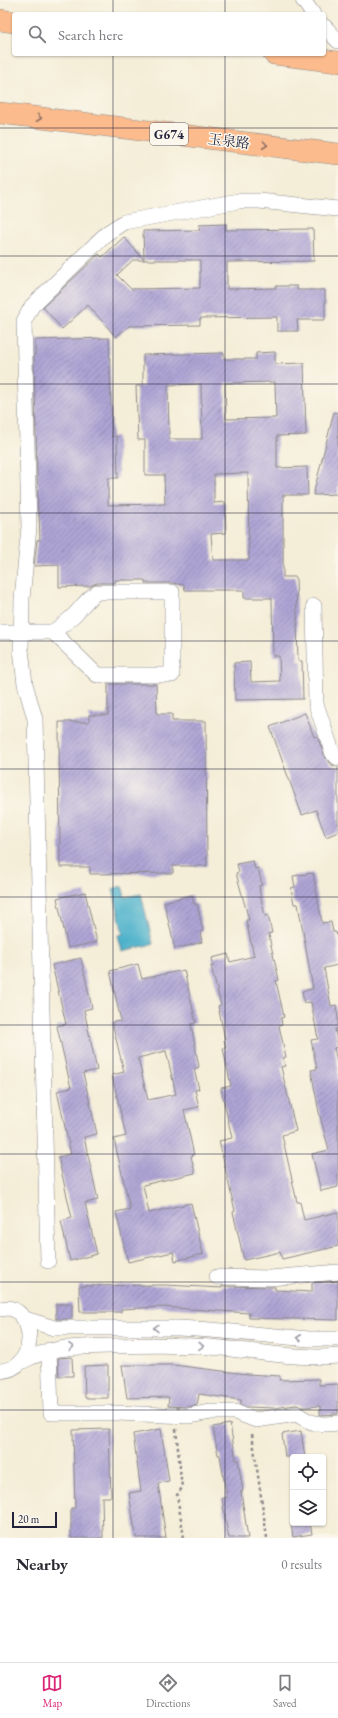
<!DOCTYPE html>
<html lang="en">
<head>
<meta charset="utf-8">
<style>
	body { margin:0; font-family:"EB Garamond","Noto Serif SC",serif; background:#f2f2f3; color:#2b2b33 }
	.controls { position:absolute; right:12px; bottom:12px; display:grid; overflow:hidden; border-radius:4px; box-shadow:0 1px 3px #0004 }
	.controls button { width:36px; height:36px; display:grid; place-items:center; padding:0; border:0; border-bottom:1px solid #e1e1e2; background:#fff; color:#2b2b33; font:20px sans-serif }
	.scale { position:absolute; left:12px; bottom:10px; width:45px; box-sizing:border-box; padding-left:4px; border:2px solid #22223b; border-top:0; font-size:11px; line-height:14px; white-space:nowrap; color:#22223b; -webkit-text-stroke:3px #fbf7ec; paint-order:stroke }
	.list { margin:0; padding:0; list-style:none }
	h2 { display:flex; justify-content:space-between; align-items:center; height:52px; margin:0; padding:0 16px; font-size:17px }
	h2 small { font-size:13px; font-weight:400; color:#7c7c81 }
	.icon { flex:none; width:22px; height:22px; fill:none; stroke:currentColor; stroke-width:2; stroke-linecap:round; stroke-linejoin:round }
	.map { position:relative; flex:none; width:338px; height:1538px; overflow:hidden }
	.search { position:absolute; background:#fff; box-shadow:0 1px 3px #0004; left:12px; right:12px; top:12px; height:44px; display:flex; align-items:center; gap:10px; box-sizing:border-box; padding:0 14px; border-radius:4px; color:#7c7c81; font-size:15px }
	.sheet { height:124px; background:#fff }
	nav { display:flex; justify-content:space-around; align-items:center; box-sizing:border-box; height:56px; border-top:1px solid #e1e1e2; background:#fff; font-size:11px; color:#7c7c81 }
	nav a { display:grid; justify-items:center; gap:2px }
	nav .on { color:#db2777 }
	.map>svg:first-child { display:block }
	.water { fill:#4bb1ca; stroke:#366a82 }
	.building { fill:url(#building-hatch); fill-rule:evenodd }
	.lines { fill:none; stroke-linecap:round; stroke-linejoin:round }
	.minor-casing { stroke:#8b8889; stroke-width:16 }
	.highway-casing { stroke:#8b8889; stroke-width:22 }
	.path { stroke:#8b8889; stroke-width:2.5; stroke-dasharray:3 3; stroke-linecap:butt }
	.minor { stroke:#fff; stroke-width:15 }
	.highway { stroke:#fbbb8c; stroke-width:21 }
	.oneway { stroke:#8e6e64 }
	.oneway2 { stroke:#9c9ca7 }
	.grid { fill:none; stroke:#22223b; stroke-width:1; stroke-opacity:0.55 }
	.labels { text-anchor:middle; stroke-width:3; stroke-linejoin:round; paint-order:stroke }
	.shield { fill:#fbf7ec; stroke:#636270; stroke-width:1 }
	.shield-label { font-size:13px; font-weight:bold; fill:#22223b }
	.street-label { font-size:14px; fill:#22223b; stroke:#fbf7ec }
</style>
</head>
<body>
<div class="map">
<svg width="338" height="1538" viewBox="0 0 338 1538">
	<defs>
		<pattern id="building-hatch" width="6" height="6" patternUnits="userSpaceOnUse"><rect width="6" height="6" fill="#afa5d5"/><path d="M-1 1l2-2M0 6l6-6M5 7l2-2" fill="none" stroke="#8e86ae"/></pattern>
	</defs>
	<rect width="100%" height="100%" fill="#fbf7ec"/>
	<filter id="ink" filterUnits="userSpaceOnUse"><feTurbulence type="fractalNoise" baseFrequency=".025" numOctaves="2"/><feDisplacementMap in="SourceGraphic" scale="8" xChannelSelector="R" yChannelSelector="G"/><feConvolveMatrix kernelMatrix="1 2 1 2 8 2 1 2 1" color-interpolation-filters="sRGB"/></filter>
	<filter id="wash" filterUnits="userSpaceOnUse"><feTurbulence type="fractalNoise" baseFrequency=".012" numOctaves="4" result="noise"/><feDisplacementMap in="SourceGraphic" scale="16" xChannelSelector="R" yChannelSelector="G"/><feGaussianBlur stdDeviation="0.9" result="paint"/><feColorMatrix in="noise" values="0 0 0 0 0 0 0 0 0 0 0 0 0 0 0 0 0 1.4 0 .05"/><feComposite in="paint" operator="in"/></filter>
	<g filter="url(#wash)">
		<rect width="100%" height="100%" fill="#f4edd7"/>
		<!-- water -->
		<polygon class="water" points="122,886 125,897 141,894 153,944 122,951 118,935 123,934 113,889"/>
		<g id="blocks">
			<!-- building -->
			<g class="building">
				<path d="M226,224V230L313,229L314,261L227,262V289L276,288V286H297V290H325V320H297L298,331H277V317L200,318V325L129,326L116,337L88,305L62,329L43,307L99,254L102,257L124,237L144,260L143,231L200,230L199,225ZM133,260H200V288L131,289L117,275Z"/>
				<path d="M109,338L112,437L117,436L118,478H108V505L165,504L164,475H145V440H138L136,386H143V355L224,353V359H256V353L275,352V364L304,363L306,435L277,436V468L307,467L308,495H283V577H296L298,661H302L303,699L235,700L234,663L250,662L251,682L280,681L279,656H273L272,598H244V590H185L184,585L172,583H145V580H115V583H97L89,586L59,587V565L34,566L37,540H40L39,512H38L34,355H35V340ZM275,382L276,418L226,419L225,383ZM201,384L202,439H169L168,385ZM248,473L249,560H213L211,534L226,533L225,502L214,503V474Z"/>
				<polygon points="334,412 338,413 338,494 313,495"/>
				<polygon points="108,684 156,684 157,714 172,714 172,721 206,721 207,866 173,866 173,873 90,874 90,867 60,867 59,722 89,722 89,715 108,715"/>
				<polygon points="305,713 314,737 317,736 325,757 332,765 338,767 338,832 326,837 316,810 302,815 270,727"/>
				<polygon points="253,861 255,869 258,868 262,885 259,886 260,894 265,916 268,915 272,933 269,933 270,941 279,980 276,981 284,1017 281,1018 282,1025 279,1026 286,1057 283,1058 285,1066 281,1067 296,1131 282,1135 297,1202 300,1202 304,1220 338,1212 338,1246 282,1259 280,1252 244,1260 233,1212 235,1211 219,1141 232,1138 221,1088 231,1086 223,1048 226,1048 224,1040 225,1039 218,1006 221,1005 211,966 214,966 212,958 228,954 230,962 254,956 246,920 249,920 236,873 239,872 237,864"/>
				<polygon points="313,873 322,923 331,922 333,932 336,932 338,944 338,965 324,968 331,1006 336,1005 338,1018 338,1028 335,1029 338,1047 334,1048 338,1066 338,1187 321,1191 312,1154 329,1150 319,1112 311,1070 317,1069 311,1040 318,1039 311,1002 304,1003 302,991 313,989 298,904 294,904 291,888 295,887 293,876"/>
				<polygon points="85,892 97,942 68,948 57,898"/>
				<polygon points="192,895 194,904 197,904 203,931 200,932 202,942 175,949 164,902"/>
				<polygon points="81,958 92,1008 84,1010 97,1070 83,1073 97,1134 84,1137 98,1200 85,1203 97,1254 70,1261 61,1221 72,1218 58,1157 71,1154 57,1091 71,1088 57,1026 66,1024 52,965"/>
				<path d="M138,964L142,979L184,970L196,1023L191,1024L199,1067L194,1069L199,1089L195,1090L199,1107L184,1110L194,1155L191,1156L195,1173L143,1185L149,1213L191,1203L203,1254L175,1261L173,1252L128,1262L116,1212L130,1209L114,1139L126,1136L112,1075L124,1072L112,1022L121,1021L110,971ZM166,1051L176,1094L148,1100L138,1058Z"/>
				<polygon points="338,1281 338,1320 249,1318 249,1313 161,1307 121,1309 121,1312 80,1312 79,1286 165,1285 222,1288 222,1286 275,1287 275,1290 312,1292 312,1283"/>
				<rect x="56" y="1304" width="16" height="15"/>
				<polygon points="72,1357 73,1376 59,1376 58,1358"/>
				<polygon points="108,1365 108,1398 85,1398 84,1366"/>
				<polygon points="122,1365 173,1365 247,1374 280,1376 279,1380 319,1379 319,1385 338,1384 338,1414 320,1415 320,1406 302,1407 296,1405 273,1408 246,1407 241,1405 241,1400 199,1394 197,1405 187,1407 168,1406 169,1397 127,1398"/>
				<polygon points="230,1424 236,1460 238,1460 243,1491 241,1491 248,1538 229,1538 227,1529 222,1498 227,1498 220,1455 218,1455 213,1427"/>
				<polygon points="109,1429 111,1497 102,1497 103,1538 71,1538 71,1508 75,1508 73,1430"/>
				<polygon points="161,1429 169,1481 158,1483 166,1538 136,1538 129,1493 141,1491 133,1434"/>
				<polygon points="301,1431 305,1457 285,1457 282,1434"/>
				<polygon points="291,1523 310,1523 312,1534 293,1537"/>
			</g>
		</g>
	</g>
	<g filter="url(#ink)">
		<use href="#blocks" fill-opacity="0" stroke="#8b8889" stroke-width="1"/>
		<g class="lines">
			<defs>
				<g id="minor">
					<polyline points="303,0 313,14"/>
					<polyline points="324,26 338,41"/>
					<path d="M97,592H172V675H97L53,632C61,626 70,620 77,612C85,603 86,600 97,592Z"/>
					<polyline points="314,606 316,704 333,754 338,758"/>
					<polyline points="0,632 53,632"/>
					<polyline points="48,1261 35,719 25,684 21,649 22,599 29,527 24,321 32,306 107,233 124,222 239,201 259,201 338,209"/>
					<polyline points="217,1277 270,1278 338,1272"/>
					<path d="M0,1309C3,1309 7,1308 9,1308C37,1314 37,1369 0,1371"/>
					<polyline points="22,1318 54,1328 179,1328 211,1330 309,1339 338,1339"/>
					<path d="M49,1350L51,1413H117L188,1416L211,1412H235L256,1420L297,1414C312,1425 321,1425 338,1423"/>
					<path d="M21,1362C52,1346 75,1347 110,1346C143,1345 177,1344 210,1347C252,1350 296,1360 338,1356"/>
				</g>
				<g id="highway">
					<polyline points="0,20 14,22"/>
					<polyline points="274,54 338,62"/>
					<polyline points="0,113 338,154"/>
				</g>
			</defs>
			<!-- minor casing -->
			<use href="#minor" class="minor-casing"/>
			<!-- highway casing -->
			<use href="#highway" class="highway-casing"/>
			<!-- path -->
			<g class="path">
				<polyline points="176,1429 182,1488 177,1495 184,1538"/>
				<polyline points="252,1434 267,1538"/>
			</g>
			<!-- minor -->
			<use href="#minor" class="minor"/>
			<!-- highway -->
			<use href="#highway" class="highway"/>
		</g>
		<!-- one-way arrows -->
		<defs><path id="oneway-chevron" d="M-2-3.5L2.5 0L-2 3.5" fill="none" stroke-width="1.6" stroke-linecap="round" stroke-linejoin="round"/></defs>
		<g class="oneway">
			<use href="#oneway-chevron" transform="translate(39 118) rotate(7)"/>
			<use href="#oneway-chevron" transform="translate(265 145) rotate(7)"/>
		</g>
		<g class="oneway2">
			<use href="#oneway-chevron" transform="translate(156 1328) rotate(-179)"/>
			<use href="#oneway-chevron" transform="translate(299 1338) rotate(-174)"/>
			<use href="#oneway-chevron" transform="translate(201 1346) rotate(2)"/>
			<use href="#oneway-chevron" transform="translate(71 1347) rotate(-2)"/>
		</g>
	</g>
	<!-- grid -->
	<path class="grid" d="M113,0V14M225,0V14M113,54V1538M225,54V1538M0,128H338M0,256H338M0,384H338M0,513H338M0,641H338M0,769H338M0,897H338M0,1025H338M0,1154H338M0,1282H338M0,1410H338"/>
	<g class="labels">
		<!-- shield labels -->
		<rect class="shield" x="150" y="123" width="38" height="22" rx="3"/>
		<g class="shield-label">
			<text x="169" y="139">G674</text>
		</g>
		<!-- street labels -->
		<g class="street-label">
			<text transform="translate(229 141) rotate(7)" y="5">玉泉路</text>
		</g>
	</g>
</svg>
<div class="controls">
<button><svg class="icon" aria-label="locate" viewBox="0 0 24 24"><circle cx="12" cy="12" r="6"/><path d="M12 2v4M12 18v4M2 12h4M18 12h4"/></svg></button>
<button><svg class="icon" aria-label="layers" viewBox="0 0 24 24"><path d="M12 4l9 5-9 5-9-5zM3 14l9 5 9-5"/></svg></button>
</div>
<div class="scale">20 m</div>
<div class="search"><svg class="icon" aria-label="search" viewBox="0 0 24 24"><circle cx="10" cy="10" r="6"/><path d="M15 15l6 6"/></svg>Search here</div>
</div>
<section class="sheet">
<h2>Nearby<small>0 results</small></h2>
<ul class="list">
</ul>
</section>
<nav>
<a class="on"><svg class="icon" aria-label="map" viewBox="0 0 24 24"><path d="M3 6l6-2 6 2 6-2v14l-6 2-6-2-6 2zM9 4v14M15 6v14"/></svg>Map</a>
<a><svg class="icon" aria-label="directions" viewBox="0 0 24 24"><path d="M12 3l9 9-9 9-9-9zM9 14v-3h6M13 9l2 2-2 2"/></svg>Directions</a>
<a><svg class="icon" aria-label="saved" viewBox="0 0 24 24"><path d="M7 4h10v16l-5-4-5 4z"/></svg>Saved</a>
</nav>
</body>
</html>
